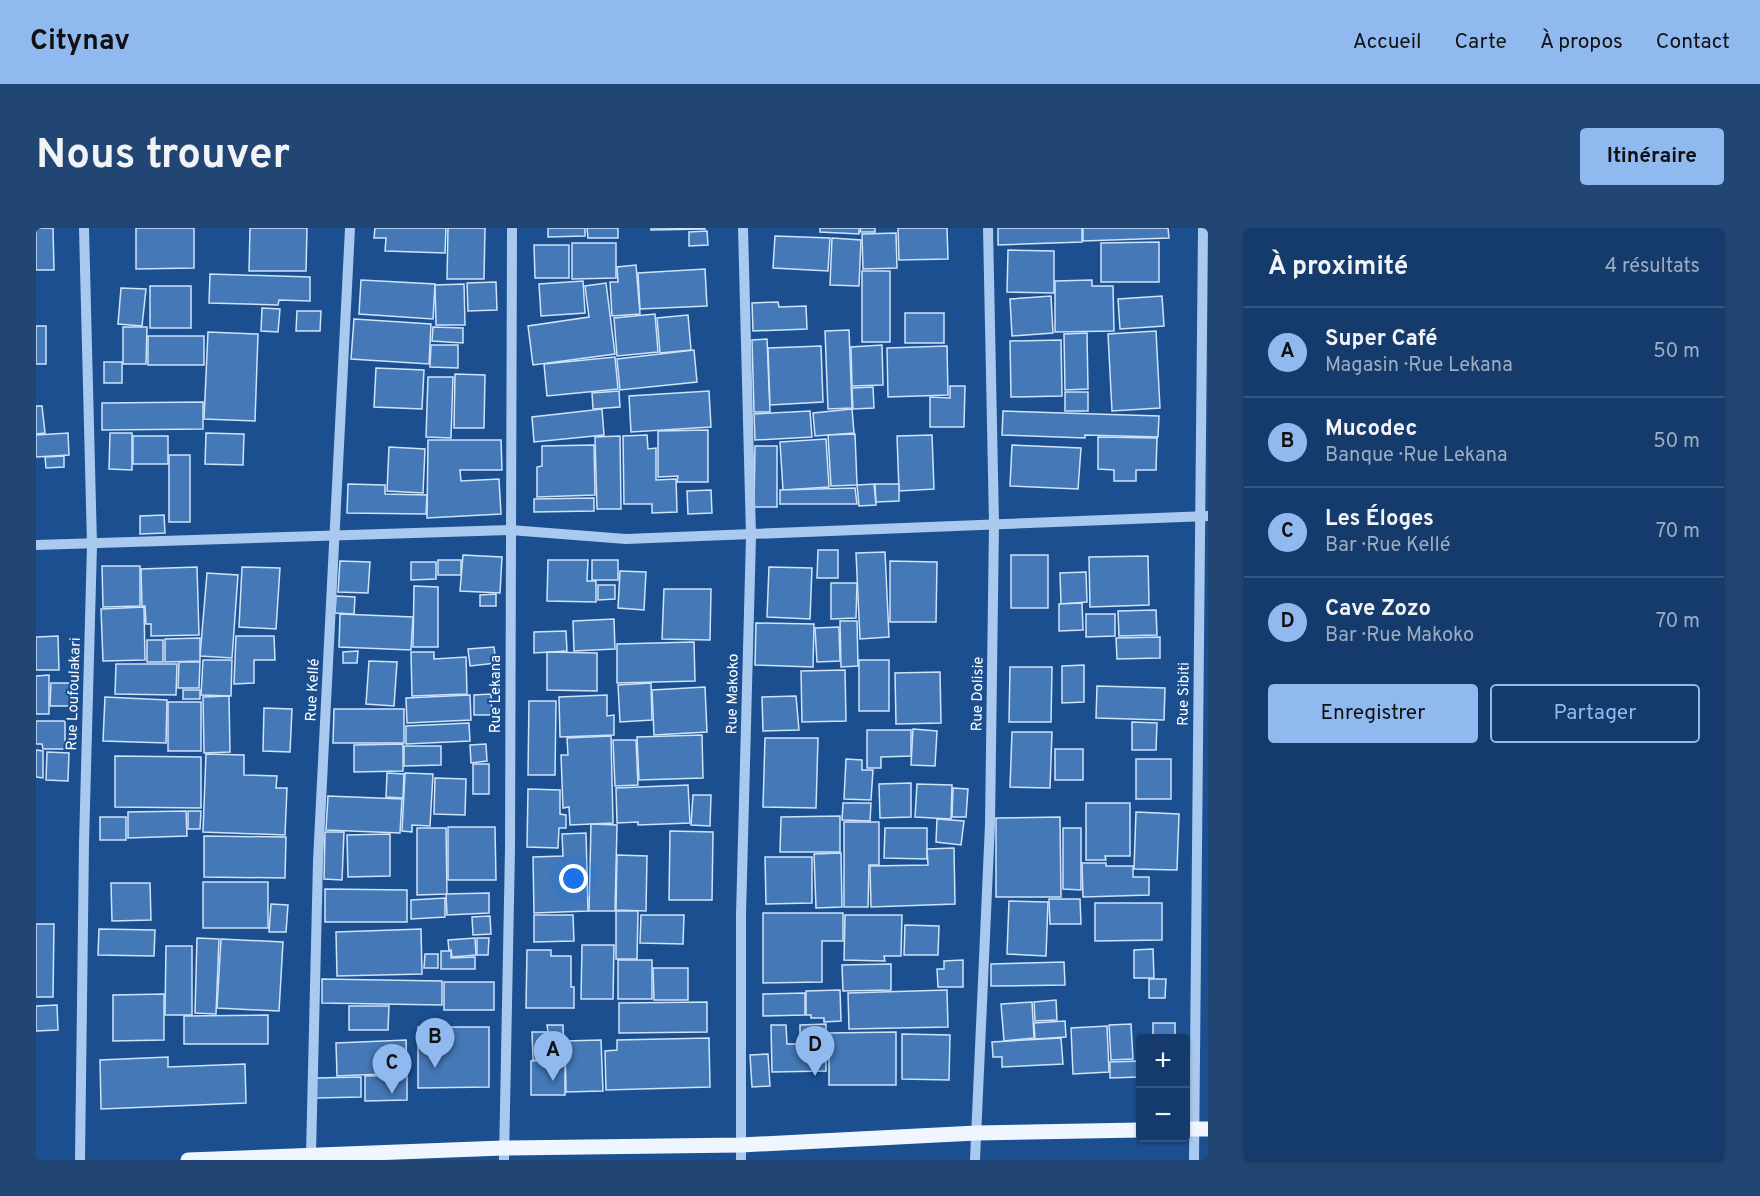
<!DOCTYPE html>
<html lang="fr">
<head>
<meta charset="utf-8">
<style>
	body { margin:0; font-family:Overpass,sans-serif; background:#214673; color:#f1f3f6 }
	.controls { position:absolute; right:18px; bottom:18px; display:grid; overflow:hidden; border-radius:6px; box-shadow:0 2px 4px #0004 }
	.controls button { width:54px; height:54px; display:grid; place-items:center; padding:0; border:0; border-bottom:2px solid #33557e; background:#143b6b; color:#f1f3f6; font:30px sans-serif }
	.you { position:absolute; left:538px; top:651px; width:21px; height:21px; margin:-15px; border:4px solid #fff; border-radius:50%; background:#1a73e8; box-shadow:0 0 0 9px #1a73e833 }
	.badge { display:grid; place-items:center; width:39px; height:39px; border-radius:50%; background:#90b9f0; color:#111; font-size:20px; font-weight:700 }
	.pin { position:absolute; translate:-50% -50px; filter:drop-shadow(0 2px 3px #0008) }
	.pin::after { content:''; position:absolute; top:32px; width:21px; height:18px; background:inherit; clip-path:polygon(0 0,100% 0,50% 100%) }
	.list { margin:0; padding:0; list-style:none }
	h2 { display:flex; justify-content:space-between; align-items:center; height:78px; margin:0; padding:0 24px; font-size:26px }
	h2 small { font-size:20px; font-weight:400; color:#9dadc1 }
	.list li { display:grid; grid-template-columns:39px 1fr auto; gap:18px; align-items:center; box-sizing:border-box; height:90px; padding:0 24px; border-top:2px solid #33557e }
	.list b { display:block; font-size:22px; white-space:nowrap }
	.list p { margin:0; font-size:20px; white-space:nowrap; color:#9dadc1 }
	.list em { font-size:20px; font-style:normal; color:#9dadc1 }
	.actions { display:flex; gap:12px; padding:18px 24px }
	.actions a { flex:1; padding:14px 0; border:2px solid #90b9f0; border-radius:6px; text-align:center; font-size:21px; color:#90b9f0 }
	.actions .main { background:#90b9f0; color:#111 }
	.map { position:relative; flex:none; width:1172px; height:932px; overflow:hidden; border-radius:6px }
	header { display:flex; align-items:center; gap:36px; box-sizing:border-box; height:84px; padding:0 30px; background:#90b9f0; color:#111 }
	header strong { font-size:28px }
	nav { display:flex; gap:33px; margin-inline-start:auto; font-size:21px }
	.intro { display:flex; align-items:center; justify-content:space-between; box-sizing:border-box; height:144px; padding:0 36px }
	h1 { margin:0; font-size:42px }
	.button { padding:15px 27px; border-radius:6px; background:#90b9f0; color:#111; font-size:21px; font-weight:700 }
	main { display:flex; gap:36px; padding:0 36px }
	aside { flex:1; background:#143b6b; border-radius:6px; box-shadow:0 2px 4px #0004 }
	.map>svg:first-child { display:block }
	.building { fill:#4478b7; stroke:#cfe3fa; stroke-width:1.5 }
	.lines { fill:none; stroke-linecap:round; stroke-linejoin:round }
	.minor { stroke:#a9c9ee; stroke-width:10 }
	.major { stroke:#f0f6ff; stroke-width:15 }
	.labels { text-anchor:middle; stroke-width:4.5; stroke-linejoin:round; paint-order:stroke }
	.street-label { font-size:15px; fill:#fff; stroke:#1b4f8f }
</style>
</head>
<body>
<header>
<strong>Citynav</strong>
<nav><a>Accueil</a><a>Carte</a><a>À propos</a><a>Contact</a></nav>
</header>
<div class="intro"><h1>Nous trouver</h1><a class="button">Itinéraire</a></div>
<main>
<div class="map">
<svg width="1172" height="932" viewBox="0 0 1172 932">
	<rect width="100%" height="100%" fill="#1b4f8f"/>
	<!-- building -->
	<g class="building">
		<polygon points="0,0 17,0 18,42 0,42"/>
		<polygon points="100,0 158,0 158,40 100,41"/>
		<polygon points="214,0 271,0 270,43 213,43"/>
		<polygon points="339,0 410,0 409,25 349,23 350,10 338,10"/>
		<polygon points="412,0 449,0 448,51 411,51"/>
		<polygon points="512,0 549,0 549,8 512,9"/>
		<polygon points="551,0 582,0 582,10 552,10"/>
		<polygon points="615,0 669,0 669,1 615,2"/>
		<polygon points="784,0 823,0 823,6 784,4"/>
		<polygon points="825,0 839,0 839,4 824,4"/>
		<polygon points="862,0 911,0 912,31 863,32"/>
		<polygon points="962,0 1046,0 1046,14 962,17"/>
		<polygon points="1047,0 1132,0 1133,10 1047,13"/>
		<polygon points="671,3 672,17 653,18 653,4"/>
		<polygon points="860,5 861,40 827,41 826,6"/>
		<polygon points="739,8 794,10 792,43 737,40"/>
		<polygon points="796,10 825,12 823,58 794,57"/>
		<polygon points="1123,14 1123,54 1065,54 1065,15"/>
		<polygon points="536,15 580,15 580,50 536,51"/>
		<polygon points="498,17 533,17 533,50 499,50"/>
		<polygon points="972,22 1018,23 1018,65 971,64"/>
		<polygon points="600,37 604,86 576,88 574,54 582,54 581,39"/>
		<polygon points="669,41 671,78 604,81 602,45"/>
		<rect x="826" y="43" width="28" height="71"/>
		<polygon points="174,46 274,49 274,73 243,72 242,77 173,75"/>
		<polygon points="325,52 399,56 397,91 323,86"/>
		<polygon points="1056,52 1056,58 1077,58 1078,103 1019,104 1019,53"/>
		<polygon points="547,53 549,85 505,88 503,56"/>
		<polygon points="460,54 461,82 432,83 431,55"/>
		<polygon points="570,55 579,126 497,137 492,98 553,89 549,58"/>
		<polygon points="428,56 429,97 400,97 399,57"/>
		<rect x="114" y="58" width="41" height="42"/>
		<polygon points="85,60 110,61 106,98 82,96"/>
		<polygon points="1015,68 1017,105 976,108 974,71"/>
		<polygon points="1126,68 1128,98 1084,101 1082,71"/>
		<polygon points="742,74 743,79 770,78 771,101 717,103 716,75"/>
		<polygon points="226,80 244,81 242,104 225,103"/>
		<polygon points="261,83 285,83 284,103 260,103"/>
		<rect x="869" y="85" width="39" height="30"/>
		<polygon points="619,86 622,124 581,128 578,90"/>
		<polygon points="652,87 655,122 624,125 621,90"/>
		<polygon points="318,91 395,96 393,136 315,131"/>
		<rect x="0" y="98" width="10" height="38"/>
		<polygon points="87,99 111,99 110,136 87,136"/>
		<polygon points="397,99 427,100 427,115 396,113"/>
		<polygon points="813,102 816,180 792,181 789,103"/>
		<polygon points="1120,103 1124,180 1076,183 1072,106"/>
		<polygon points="172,104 222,106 219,193 168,191"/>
		<polygon points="1051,105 1052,161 1029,162 1028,106"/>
		<rect x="112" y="108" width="56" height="29"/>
		<polygon points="731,111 734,184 718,184 716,112"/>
		<polygon points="1025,112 1026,168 975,169 974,113"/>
		<polygon points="395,117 422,117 422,140 394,139"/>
		<polygon points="846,117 847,157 816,158 815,119"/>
		<polygon points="785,118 787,174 734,177 732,120"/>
		<polygon points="911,118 912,167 852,169 851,120"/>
		<polygon points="658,122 661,154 584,162 581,131"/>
		<polygon points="579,129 582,161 511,168 508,136"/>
		<rect x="68" y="134" width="18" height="21"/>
		<polygon points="340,140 388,142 386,181 338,179"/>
		<polygon points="419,146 449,147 448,200 418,200"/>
		<polygon points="392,149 417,149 415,210 390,209"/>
		<polygon points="914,158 929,158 928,199 894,199 894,169 914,170"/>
		<polygon points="837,159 838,180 817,181 816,160"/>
		<polygon points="583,163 584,179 557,181 556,165"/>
		<polygon points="673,163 675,199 595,204 593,168"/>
		<rect x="1029" y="164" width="23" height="19"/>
		<polygon points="167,174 167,201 66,202 66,175"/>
		<polygon points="0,178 6,178 9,205 0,206"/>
		<polygon points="566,181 568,207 498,214 496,189"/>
		<polygon points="816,181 818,205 779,208 777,185"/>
		<polygon points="774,183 776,209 719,212 718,186"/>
		<polygon points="967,183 1123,188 1122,209 1049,207 1049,210 966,207"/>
		<polygon points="672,202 672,254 641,254 642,248 622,249 622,203"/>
		<polygon points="32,205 33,227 0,229 0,207"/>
		<polygon points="74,205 96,205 96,242 73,241"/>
		<polygon points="170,205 208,206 207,237 169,236"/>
		<polygon points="819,206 821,257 795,258 792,207"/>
		<polygon points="611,207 612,221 620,220 620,252 640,251 641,284 616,285 616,276 588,276 587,208"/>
		<polygon points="896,207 898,261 863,263 861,208"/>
		<rect x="97" y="208" width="35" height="28"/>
		<polygon points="584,208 585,281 561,281 559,209"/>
		<polygon points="1062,209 1121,210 1120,242 1100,242 1100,253 1078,253 1078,242 1062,241"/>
		<polygon points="790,211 793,259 747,262 744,214"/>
		<polygon points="392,212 465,212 466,242 424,242 425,253 463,251 465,286 391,290"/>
		<polygon points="558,217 559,267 501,269 501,239 506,238 506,218"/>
		<polygon points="976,217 1045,220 1042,261 974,258"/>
		<polygon points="719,218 741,218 741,279 718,279"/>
		<polygon points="353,219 389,221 387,265 351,263"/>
		<rect x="133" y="227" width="21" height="67"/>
		<polygon points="28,228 28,239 10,240 9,229"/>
		<polygon points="312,256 349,257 349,266 391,267 390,286 311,285"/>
		<polygon points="838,256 840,277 823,278 821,257"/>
		<polygon points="839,256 863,256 863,273 840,274"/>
		<polygon points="819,260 821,276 744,276 744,262"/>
		<polygon points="675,262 676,285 652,286 651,263"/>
		<polygon points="558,270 558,283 498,284 498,271"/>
		<polygon points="128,287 129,305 104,306 104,288"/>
		<polygon points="782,322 802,322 802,350 781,350"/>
		<polygon points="849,324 853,409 824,411 820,325"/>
		<polygon points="427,327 466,329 464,365 424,363"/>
		<rect x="975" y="327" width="37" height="53"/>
		<polygon points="1112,328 1113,377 1054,379 1053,329"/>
		<rect x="402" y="332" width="23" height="15"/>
		<polygon points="512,332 552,332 551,353 560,353 560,374 511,373"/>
		<rect x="556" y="332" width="26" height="20"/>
		<polygon points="304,333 334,334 332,365 302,364"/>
		<polygon points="854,333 901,334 900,394 854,394"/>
		<polygon points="375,334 400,334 400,351 375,352"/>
		<polygon points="66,338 104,338 104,378 67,379"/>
		<polygon points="161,339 163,407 115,408 115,396 110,396 109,378 106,378 105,341"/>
		<polygon points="206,339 244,340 240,401 203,399"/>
		<polygon points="733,339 776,340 774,391 731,389"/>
		<polygon points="584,343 610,344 608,382 582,380"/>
		<polygon points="1050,344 1051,374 1025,376 1024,345"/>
		<polygon points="171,345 202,347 196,430 164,428"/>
		<polygon points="795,355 821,355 820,390 795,391"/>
		<polygon points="562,357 579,357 579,371 562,372"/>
		<polygon points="378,358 402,359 402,419 377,419"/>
		<polygon points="628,361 675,361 674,412 626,411"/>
		<polygon points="460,366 460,378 444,378 444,367"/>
		<polygon points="300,368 319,369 318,386 299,385"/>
		<polygon points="1046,375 1047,402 1023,403 1023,376"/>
		<polygon points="108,379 109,432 67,433 65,381"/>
		<polygon points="1120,382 1121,407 1083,408 1082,383"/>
		<polygon points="304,386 377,389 375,422 303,419"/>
		<polygon points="1050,386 1079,386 1079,408 1050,409"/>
		<polygon points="578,391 579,421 538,423 537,393"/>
		<polygon points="804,393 821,393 822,438 805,439"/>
		<polygon points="720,395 778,396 777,439 719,437"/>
		<polygon points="803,399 804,433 781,434 779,400"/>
		<polygon points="530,403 531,423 498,425 498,404"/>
		<polygon points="22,408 23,442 0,442 0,409"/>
		<polygon points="200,408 238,408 239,432 218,432 218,455 198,456"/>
		<polygon points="1124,409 1124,430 1081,431 1080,410"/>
		<polygon points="164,410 164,433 129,434 129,411"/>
		<rect x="111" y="412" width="16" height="22"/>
		<polygon points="658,414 659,453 581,455 581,416"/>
		<polygon points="458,419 460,435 434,438 432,421"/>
		<polygon points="322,423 321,435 307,435 307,424"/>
		<polygon points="375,424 398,424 398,431 430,429 431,466 376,468"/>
		<polygon points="511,424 561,425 561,463 511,462"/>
		<polygon points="167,432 196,432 195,468 165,467"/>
		<rect x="823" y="432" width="30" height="51"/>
		<polygon points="333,433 361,434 358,478 330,476"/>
		<polygon points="143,434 164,434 163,460 142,460"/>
		<polygon points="80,436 141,436 140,467 79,466"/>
		<polygon points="1048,437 1048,474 1026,475 1026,438"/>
		<polygon points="974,439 1016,439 1015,494 973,494"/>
		<polygon points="809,442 810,493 766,494 765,443"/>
		<polygon points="904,444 905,495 860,496 859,445"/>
		<polygon points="13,447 13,486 0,486 0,448"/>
		<polygon points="15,455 34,455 34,478 14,478"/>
		<polygon points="615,455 616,492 584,494 582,457"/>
		<polygon points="1061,458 1129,460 1128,492 1060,490"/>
		<polygon points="669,459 671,504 618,507 616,462"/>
		<rect x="147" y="462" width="17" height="9"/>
		<polygon points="455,466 456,487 438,487 438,467"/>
		<polygon points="434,467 435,492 371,495 370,470"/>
		<polygon points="571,467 571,488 578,487 578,507 524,509 523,469"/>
		<polygon points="193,468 194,524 168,525 167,469"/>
		<polygon points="760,468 763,502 727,503 726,469"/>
		<polygon points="69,469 131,472 130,515 67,513"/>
		<polygon points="493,473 520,473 519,547 492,547"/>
		<rect x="132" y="474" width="33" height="49"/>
		<polygon points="228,480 256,481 254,524 227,523"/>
		<polygon points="298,481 368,481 368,515 297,515"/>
		<polygon points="0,493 29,493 29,521 7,521 6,516 0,516"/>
		<polygon points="1096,494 1121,495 1120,522 1096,522"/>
		<polygon points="433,495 434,513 370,516 370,498"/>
		<polygon points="877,501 901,503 899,538 875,537"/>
		<polygon points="831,502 875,502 875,528 845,529 845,540 831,540"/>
		<polygon points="976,504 1016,504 1014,560 974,559"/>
		<polygon points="666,507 667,550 603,552 601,509"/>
		<polygon points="575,508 577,595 534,597 533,579 527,580 525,527 532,527 531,510"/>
		<polygon points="729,510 782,510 780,580 727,579"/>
		<polygon points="577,512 600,512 602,557 579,558"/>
		<polygon points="367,516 367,543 318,544 318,517"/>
		<polygon points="450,516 451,533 435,535 434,517"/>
		<polygon points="368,518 405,518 405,537 368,538"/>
		<rect x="1019" y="521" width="28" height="31"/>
		<polygon points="0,522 7,523 7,550 0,549"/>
		<polygon points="11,524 33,525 32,553 10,552"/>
		<polygon points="170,526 208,527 208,547 241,548 240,560 251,560 249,607 167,604"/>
		<polygon points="79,528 165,529 165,580 79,579"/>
		<polygon points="810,531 826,532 826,542 837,542 835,572 808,571"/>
		<rect x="1100" y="531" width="35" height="40"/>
		<rect x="437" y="536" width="16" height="30"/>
		<polygon points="351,545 368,546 367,570 350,569"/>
		<polygon points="369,545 397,546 394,598 376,597 376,604 366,603"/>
		<polygon points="399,550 430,551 429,587 398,586"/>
		<polygon points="875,555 875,589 844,590 843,556"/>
		<polygon points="881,556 916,557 915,591 879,589"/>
		<polygon points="652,557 654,595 602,597 602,594 581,595 580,560"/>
		<polygon points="917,560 932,561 930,589 916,589"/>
		<polygon points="492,561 524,562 524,586 530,587 530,600 523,600 522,620 491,619"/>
		<polygon points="657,567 675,567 674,598 655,597"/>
		<polygon points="292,568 366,571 364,605 290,602"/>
		<polygon points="807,575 835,575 834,593 806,592"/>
		<polygon points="1050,575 1094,575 1094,628 1069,628 1070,632 1050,632"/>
		<polygon points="150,583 151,608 92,610 92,584"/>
		<polygon points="152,583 165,583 164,601 152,601"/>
		<polygon points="1100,584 1143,586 1141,642 1098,641"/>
		<polygon points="804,588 804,624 744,624 745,589"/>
		<rect x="64" y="589" width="26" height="23"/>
		<polygon points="1024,589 1025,669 960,669 960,590"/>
		<polygon points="901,591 928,593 925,617 900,614"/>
		<polygon points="808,594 843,594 843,637 833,637 832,679 808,679"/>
		<polygon points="555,596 581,597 579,683 553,683"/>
		<polygon points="412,599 459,599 460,652 412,652"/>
		<polygon points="381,600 410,600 411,666 381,667"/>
		<polygon points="849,600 891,600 891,631 848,630"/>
		<polygon points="1027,600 1045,600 1045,662 1027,661"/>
		<polygon points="634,603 677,604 676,672 633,672"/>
		<polygon points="289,604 308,604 306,652 288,651"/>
		<polygon points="550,605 552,683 498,685 497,629 527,628 526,606"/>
		<polygon points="354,606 354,648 312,649 311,607"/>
		<polygon points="168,608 250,609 249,650 168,649"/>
		<polygon points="918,620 919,676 835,679 834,638 892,637 891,621"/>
		<polygon points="805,625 806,679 780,680 778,626"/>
		<polygon points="581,627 611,628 610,683 580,682"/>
		<polygon points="729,629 776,629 776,675 730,676"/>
		<polygon points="1046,635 1070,635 1070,638 1097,638 1097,649 1113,649 1113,667 1047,669"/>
		<rect x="167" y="654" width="65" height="46"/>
		<polygon points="75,655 114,655 115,692 76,693"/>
		<polygon points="289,661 371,662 371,694 289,694"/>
		<polygon points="453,665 453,685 411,687 410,666"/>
		<polygon points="409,670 409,689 375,691 375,672"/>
		<polygon points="1013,671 1044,671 1045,696 1014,696"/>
		<polygon points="973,673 1012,674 1010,728 971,726"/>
		<polygon points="1059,675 1126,675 1126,712 1059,713"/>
		<polygon points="235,676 252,677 250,704 233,704"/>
		<polygon points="580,683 602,683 601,731 580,731"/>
		<polygon points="727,685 807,685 807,713 786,713 786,754 727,755"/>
		<polygon points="498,687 537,687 538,713 498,714"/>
		<polygon points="605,687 648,687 647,716 604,715"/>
		<polygon points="809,687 866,687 865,728 848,728 849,733 808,732"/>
		<polygon points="454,688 455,706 437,707 436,689"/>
		<polygon points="0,696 18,696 17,769 0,769"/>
		<polygon points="869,697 903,698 902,727 868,727"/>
		<polygon points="63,701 119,702 118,728 62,727"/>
		<polygon points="385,701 386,746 301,748 300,704"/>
		<polygon points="161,710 183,711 180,786 159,785"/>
		<polygon points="439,710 440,727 416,729 415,722 413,723 412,712"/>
		<polygon points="441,710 453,710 452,727 441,727"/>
		<polygon points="185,711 247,714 243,783 181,780"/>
		<polygon points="546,717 578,717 577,771 545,771"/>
		<polygon points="130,718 156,718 156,787 129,787"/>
		<polygon points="1117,721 1118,750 1098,750 1098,722"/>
		<polygon points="491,722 515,722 515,728 535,728 535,759 538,759 538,780 490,780"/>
		<polygon points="405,723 415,723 415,730 439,729 439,741 405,741"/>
		<polygon points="389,726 402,726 402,740 388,740"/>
		<rect x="582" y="732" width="34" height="39"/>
		<polygon points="927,732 927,759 902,759 901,741 908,741 908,733"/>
		<polygon points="1028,734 1029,757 955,758 955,736"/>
		<polygon points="855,736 855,762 807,763 806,737"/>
		<polygon points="617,740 652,740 652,772 618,772"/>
		<polygon points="286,751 406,753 406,777 286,775"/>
		<polygon points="1113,751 1130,751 1129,770 1113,770"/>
		<rect x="408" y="754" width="50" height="28"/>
		<polygon points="804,762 805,793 788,794 788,790 775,790 775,787 770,787 770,763"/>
		<polygon points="911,762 912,799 813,801 812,765"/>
		<polygon points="769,765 769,787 727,788 727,766"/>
		<polygon points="128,766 128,812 77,813 77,767"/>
		<polygon points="1020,772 1021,792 999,793 998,774"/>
		<polygon points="671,774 671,804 583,805 583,775"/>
		<polygon points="996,774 998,810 968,813 965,776"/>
		<polygon points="21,777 22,802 0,803 0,778"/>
		<polygon points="313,778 353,778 352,802 313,802"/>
		<polygon points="232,787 232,816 148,816 148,788"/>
		<polygon points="1029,793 1030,809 999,811 998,795"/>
		<rect x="1117" y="795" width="22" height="15"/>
		<polygon points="790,796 790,843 736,844 735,797 750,797 751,816 764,816 764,797"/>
		<polygon points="1095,796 1097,831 1075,832 1073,797"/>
		<polygon points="511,797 527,797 528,831 497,832 496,804 512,804"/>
		<polygon points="1071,798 1073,844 1037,846 1035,800"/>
		<polygon points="382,799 453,799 453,859 382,860"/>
		<polygon points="860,804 860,857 793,857 793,805"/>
		<polygon points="866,806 914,807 913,852 866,851"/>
		<polygon points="673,810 674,859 570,862 569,823 581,822 581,812"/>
		<polygon points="1025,810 1027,836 966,839 966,829 957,829 956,814"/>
		<polygon points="370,812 371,845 301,848 300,815"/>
		<polygon points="565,812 567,863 530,864 529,813"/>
		<polygon points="732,826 734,858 716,859 714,827"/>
		<polygon points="132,829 132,839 209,836 210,875 65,881 64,832"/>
		<rect x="495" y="833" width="34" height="34"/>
		<polygon points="1104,833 1104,849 1074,850 1074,834"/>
		<polygon points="371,847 371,872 329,873 329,848"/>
		<polygon points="325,849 325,869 280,870 279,850"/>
	</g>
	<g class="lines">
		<!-- minor -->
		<g class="minor">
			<polyline points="0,317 474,302 590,311 1172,288"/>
			<polyline points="275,926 282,633 314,0"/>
			<polyline points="44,932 48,616 56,317 48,0"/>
			<polyline points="468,932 474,621 476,0"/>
			<polyline points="705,932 705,687 715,308 707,0"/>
			<polyline points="939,932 954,596 958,295 952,0"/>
			<polyline points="1158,932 1167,0"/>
		</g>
		<!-- major -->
		<g class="major">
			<polyline points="1150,901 1172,901"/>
			<polyline points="152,932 467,920 705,917 940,905 1104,902"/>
		</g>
	</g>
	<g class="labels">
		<!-- street labels -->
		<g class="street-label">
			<text transform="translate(276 462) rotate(-87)" y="5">Rue Kellé</text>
			<text transform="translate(37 466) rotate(-88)" y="5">Rue Loufoulakari</text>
			<text transform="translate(459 466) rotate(-90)" y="5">Rue Lekana</text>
			<text transform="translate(696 466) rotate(-89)" y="5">Rue Makoko</text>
			<text transform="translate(941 466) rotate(-89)" y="5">Rue Dolisie</text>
			<text transform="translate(1147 466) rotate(-89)" y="5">Rue Sibiti</text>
		</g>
	</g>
</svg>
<div class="controls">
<button>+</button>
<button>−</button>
</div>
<div class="you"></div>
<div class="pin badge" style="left:517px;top:853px">A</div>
<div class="pin badge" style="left:399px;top:840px">B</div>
<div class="pin badge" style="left:356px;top:866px">C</div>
<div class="pin badge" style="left:779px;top:848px">D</div>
</div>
<aside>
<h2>À proximité<small>4 résultats</small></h2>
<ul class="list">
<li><span class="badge">A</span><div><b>Super Café</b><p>Magasin · Rue Lekana</p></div><em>50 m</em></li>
<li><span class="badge">B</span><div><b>Mucodec</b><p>Banque · Rue Lekana</p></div><em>50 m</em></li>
<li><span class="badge">C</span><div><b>Les Éloges</b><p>Bar · Rue Kellé</p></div><em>70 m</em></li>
<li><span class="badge">D</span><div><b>Cave Zozo</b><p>Bar · Rue Makoko</p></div><em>70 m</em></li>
</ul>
<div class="actions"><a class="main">Enregistrer</a><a>Partager</a></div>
</aside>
</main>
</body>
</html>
